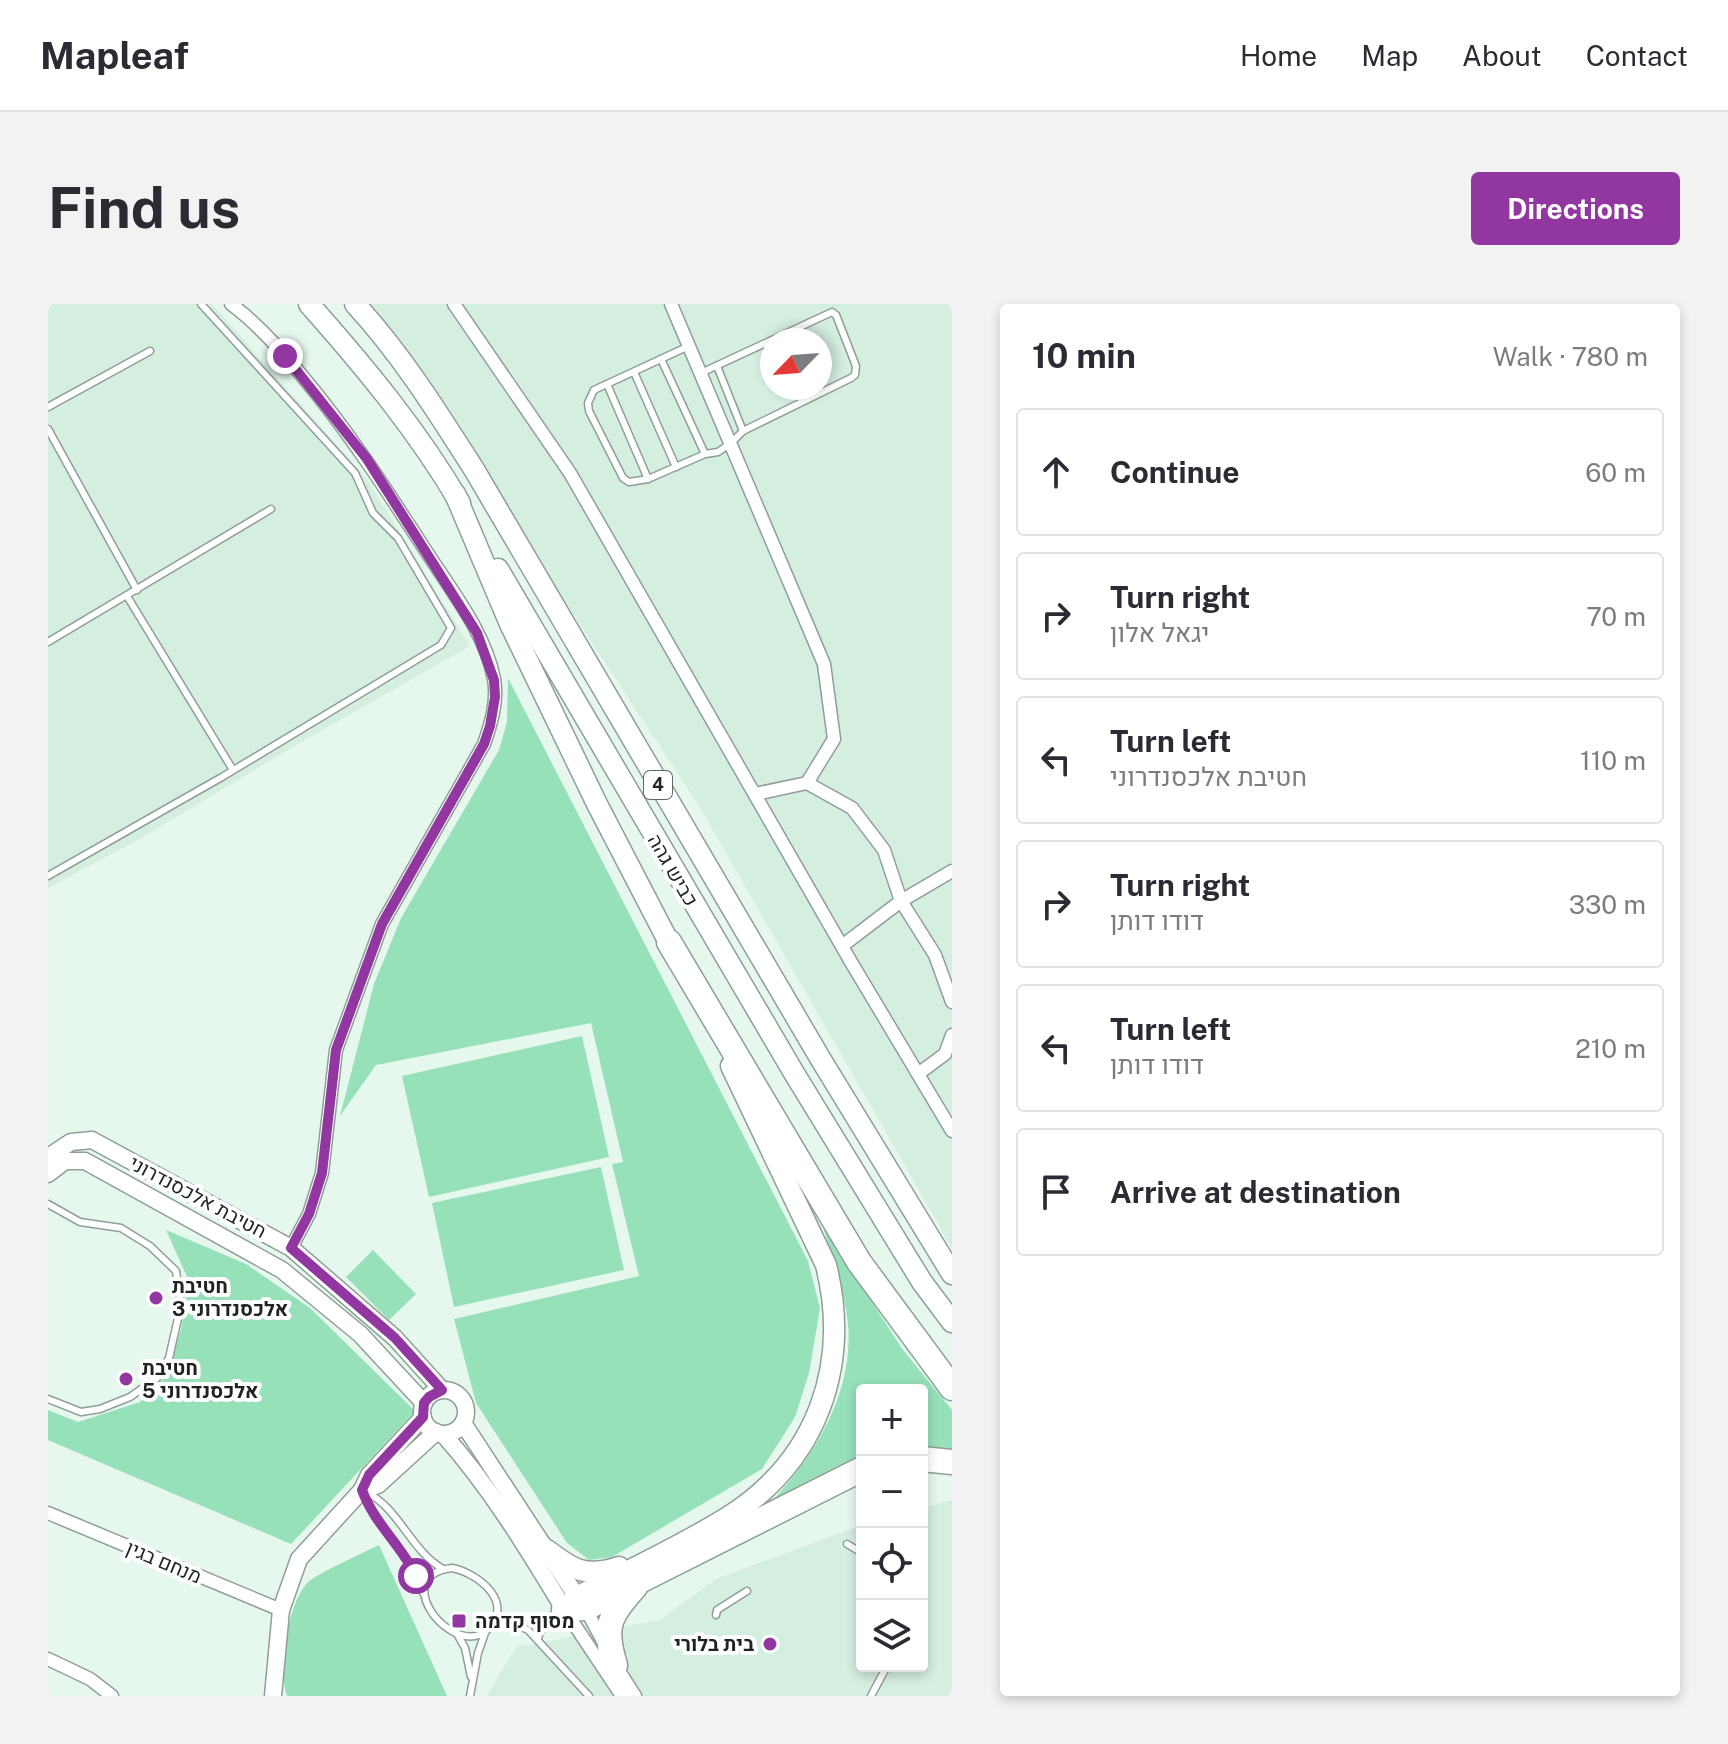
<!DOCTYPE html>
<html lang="en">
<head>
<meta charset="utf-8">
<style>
	body { margin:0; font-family:"Public Sans",Heebo,sans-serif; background:#f2f2f3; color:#2b2b33 }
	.controls { position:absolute; right:24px; bottom:24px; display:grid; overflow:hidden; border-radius:8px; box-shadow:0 4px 12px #0003 }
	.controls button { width:72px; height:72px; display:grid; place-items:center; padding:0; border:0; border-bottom:2px solid #e1e1e2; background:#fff; color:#2b2b33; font:40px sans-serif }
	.compass { position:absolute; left:712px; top:24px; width:72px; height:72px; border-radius:50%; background:#fff; box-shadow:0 4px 12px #0003; rotate:245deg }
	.stop { position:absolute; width:24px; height:24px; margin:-18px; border:6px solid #9237a1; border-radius:50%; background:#fff }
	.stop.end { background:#9237a1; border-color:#fff; box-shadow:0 2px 8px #0008 }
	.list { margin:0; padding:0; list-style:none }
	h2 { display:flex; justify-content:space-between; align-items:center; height:104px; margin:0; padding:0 32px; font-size:34px }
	h2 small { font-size:26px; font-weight:400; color:#7c7c81 }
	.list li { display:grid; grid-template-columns:52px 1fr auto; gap:24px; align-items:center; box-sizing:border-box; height:128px; margin:0 16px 16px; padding:0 16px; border:2px solid #e1e1e2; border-radius:8px }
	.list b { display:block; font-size:30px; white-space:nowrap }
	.list p { margin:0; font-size:26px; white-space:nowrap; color:#7c7c81 }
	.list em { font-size:26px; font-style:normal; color:#7c7c81 }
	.icon { flex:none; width:44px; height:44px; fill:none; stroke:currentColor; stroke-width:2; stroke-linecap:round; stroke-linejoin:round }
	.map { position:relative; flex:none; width:904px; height:1392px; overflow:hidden; border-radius:8px }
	header { display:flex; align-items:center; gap:48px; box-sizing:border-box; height:112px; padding:0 40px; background:#fff; border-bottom:2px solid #e1e1e2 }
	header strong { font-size:38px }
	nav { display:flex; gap:44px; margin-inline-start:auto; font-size:28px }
	.intro { display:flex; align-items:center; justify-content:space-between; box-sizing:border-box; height:192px; padding:0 48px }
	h1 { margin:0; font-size:56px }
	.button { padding:20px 36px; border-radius:8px; background:#9237a1; color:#fff; font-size:28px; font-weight:700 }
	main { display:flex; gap:48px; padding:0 48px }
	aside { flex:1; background:#fff; border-radius:8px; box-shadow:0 4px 12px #0003 }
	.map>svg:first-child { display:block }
	.built { fill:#d4eee0; fill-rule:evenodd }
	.green { fill:#96e0ba }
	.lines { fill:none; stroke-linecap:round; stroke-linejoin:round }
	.service-casing { stroke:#8f9f96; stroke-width:9 }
	.minor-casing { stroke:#8f9f96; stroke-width:15 }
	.tertiary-casing { stroke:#8f9f96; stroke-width:19 }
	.trunk-casing { stroke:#8f9f96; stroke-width:23 }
	.motorway-casing { stroke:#8f9f96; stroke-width:27 }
	.service { stroke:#fff; stroke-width:6 }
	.minor { stroke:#fff; stroke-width:12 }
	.tertiary { stroke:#fff; stroke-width:16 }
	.trunk { stroke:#fff; stroke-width:20 }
	.motorway { stroke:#fff; stroke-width:24 }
	.route { stroke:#9237a1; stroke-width:10 }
	.poi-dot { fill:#9237a1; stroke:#fff; stroke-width:3 }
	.labels { text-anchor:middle; stroke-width:8; stroke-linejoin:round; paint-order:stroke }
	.shield { fill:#fff; stroke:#626664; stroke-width:2 }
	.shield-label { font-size:18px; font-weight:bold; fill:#1e2421 }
	.street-label { font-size:20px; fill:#1e2421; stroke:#fff }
	.poi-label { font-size:20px; font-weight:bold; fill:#1e2421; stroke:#fff; text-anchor:start }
</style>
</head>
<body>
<header>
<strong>Mapleaf</strong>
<nav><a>Home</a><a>Map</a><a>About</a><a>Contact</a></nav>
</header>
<div class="intro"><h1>Find us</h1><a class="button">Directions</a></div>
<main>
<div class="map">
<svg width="904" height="1392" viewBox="0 0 904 1392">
	<rect width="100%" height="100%" fill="#e6f8ee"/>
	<!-- built -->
	<g class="built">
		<polygon points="0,0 164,0 318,174 422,342 250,440 95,533 0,584"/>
		<path d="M321,0H904V944L650,500ZM724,36H772V84H724Z"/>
		<polygon points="904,1196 904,1392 439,1392 468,1343 612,1316 668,1275 814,1221 814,1362 874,1362 874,1204"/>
	</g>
	<!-- green -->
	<g class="green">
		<polygon points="460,374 760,957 772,1004 761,1069 747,1113 714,1165 564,1253 541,1256 519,1239 428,1099 406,1015 591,972 564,860 575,858 543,719 328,761 292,812 326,680 353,614 451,446 459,418"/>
		<polygon points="534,732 561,853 381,893 354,772"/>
		<polygon points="553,863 576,966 406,1003 384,899"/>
		<path d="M775,923L855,1046L904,1106V1148L874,1144V1086H814V1154L803,1157L725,1196C769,1149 806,1086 800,1019C796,986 785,954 775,923Z"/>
		<polygon points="118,926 198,960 262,1004 367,1107 243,1240 0,1136 0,1106 30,1118 92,1098 118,1072 133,1025 141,977"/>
		<polygon points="325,946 368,990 341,1016 298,973"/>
		<path d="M331,1241L399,1392H239C229,1366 240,1300 259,1279C268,1270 317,1248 331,1241Z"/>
	</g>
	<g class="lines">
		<defs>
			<g id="service">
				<polyline points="641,42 546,86 540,99 541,107 575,174 581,178 600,175 657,150 670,148 683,139 695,127 803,74 807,71 808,62 788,11 784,8 653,69"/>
				<polyline points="613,55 657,150"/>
				<polyline points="669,62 695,127"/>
				<polyline points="586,68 628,163"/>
				<polyline points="559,80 600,175"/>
				<polyline points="0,103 102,47"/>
				<polyline points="0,125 89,286"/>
				<polyline points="79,292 185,466"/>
				<polyline points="0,338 223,205"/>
				<polyline points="0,572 174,473 393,341 403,324 350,234 325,209 307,169 153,0"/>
				<polyline points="0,900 32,918 73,924 102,942 128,967 133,1001 121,1054 109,1074 82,1093 52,1105 33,1108 0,1095"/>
				<path d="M318,1188C351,1204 363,1247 395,1265"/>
				<polyline points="315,1190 327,1213 362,1260 375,1289"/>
				<polyline points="799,1240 814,1249"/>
				<path d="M404,1264C426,1268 462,1293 445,1319C442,1324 436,1329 431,1331C395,1343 344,1271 404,1264Z"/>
				<polyline points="874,1293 874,1294"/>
				<polyline points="668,1311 669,1306 699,1287"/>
				<polyline points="444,1321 462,1318 480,1326 541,1392"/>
				<polyline points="408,1328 417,1344 423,1373"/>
				<polyline points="490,1334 496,1317 511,1307"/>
				<polyline points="422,1392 430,1349 438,1326"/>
				<polyline points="823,1392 839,1362"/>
			</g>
			<g id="minor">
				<path d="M183,0C210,20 234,47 255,73C301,128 339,187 378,247C403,286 437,328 446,375C450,397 443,420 436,440L334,620L288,746L274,869L261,910L243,944"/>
				<polyline points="406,0 522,169 803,658 904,827"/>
				<polyline points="623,0 776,360 786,435 759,479 707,490"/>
				<polyline points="759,479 804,504 836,546 853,597 794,642"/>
				<polyline points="904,567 853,597 887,651 904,698"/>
				<polyline points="870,770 897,750 904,731"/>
				<polyline points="0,1209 233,1306"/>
				<polyline points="536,1302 556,1339"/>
				<polyline points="516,1305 574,1392"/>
				<polyline points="0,1355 42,1375 64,1392"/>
				<polyline points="566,1359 587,1392"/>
			</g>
			<g id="tertiary">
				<polyline points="0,853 23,838 44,836 243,944 347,1034 394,1086"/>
				<polyline points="0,870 17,857 37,857 234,966 312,1030 376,1099"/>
				<circle cx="396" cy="1108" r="22"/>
				<polyline points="415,1119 529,1293"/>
				<path d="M395,1130C442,1183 480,1245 516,1305"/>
				<polyline points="314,1186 330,1181 388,1128"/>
				<polyline points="225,1392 233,1306 251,1255 314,1186 321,1171 375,1113"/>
			</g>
			<g id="trunk">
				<path d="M261,0C316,62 370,127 412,199"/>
				<path d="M307,0C354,51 390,109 427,167L772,754L904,970"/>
				<polyline points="407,190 462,320 549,500 628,652"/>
				<polyline points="450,265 746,769 874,978 904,1018"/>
				<path d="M499,1246C525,1266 538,1274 571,1263"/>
				<path d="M516,1305L529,1293C579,1267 632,1243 680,1213C769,1157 803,1062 778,961L683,762"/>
			</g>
			<g id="motorway">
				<polyline points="621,638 811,958 904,1084"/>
				<polyline points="874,1155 904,1158"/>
				<polyline points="516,1305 538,1304 814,1165"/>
				<path d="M567,1361C555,1322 561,1313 587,1283"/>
			</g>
		</defs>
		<!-- service casing -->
		<use href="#service" class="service-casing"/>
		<!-- minor casing -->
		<use href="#minor" class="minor-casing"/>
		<!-- tertiary casing -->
		<use href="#tertiary" class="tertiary-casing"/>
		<!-- trunk casing -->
		<use href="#trunk" class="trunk-casing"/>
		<!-- motorway casing -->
		<use href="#motorway" class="motorway-casing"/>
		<!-- service -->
		<use href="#service" class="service"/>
		<!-- minor -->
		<use href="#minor" class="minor"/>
		<!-- tertiary -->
		<use href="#tertiary" class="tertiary"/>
		<!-- trunk -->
		<use href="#trunk" class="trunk"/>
		<!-- motorway -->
		<use href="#motorway" class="motorway"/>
	</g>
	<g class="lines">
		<!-- route -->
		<path class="route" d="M237,52L319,155L429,329L446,376L447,393L442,422L436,440L334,620L288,746L274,869L261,910L243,944L347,1034L394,1086L381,1093L376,1099L375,1113L321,1171L314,1186C326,1219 353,1241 368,1272"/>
	</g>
	<!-- markers -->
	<g class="poi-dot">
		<circle cx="108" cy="994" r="8"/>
		<circle cx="78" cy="1075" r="8"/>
		<rect x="403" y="1309" width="16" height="16" rx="4"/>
		<circle cx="722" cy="1340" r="8"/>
	</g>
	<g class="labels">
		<!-- shield labels -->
		<rect class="shield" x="596" y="467" width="28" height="28" rx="6"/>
		<g class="shield-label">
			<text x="610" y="487">4</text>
		</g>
		<!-- street labels -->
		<g class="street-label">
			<text transform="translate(625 566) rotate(60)" y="7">כביש גהה</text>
			<text transform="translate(150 893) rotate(28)" y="7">חטיבת אלכסנדרוני</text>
			<text transform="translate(116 1258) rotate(23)" y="7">מנחם בגין</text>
		</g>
		<!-- poi labels -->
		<g class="poi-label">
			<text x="124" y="989">חטיבת<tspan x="124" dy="23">אלכסנדרוני 3</tspan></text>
			<text x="94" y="1071">חטיבת<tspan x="94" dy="23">אלכסנדרוני 5</tspan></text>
			<text x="427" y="1324">מסוף קדמה</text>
			<text x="706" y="1347" text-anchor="end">בית בלורי</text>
		</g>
	</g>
</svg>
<div class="controls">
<button>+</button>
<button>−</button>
<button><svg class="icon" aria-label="locate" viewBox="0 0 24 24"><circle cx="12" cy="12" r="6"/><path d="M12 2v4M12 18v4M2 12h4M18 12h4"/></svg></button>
<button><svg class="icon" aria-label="layers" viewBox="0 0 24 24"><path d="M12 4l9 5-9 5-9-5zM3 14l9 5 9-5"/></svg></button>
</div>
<svg class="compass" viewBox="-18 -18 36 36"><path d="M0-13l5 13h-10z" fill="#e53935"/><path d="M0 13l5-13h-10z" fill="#7c7c81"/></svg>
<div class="stop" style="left:368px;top:1272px"></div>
<div class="stop end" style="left:237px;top:52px"></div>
</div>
<aside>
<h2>10 min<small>Walk · 780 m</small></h2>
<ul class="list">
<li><svg class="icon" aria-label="ahead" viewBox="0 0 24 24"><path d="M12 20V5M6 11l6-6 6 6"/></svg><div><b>Continue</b></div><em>60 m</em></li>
<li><svg class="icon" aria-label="right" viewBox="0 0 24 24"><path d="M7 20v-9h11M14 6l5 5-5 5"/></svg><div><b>Turn right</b><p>יגאל אלון</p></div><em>70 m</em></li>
<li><svg class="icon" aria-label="left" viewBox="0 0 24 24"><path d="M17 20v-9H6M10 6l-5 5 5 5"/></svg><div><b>Turn left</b><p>חטיבת אלכסנדרוני</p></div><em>110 m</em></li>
<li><svg class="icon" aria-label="right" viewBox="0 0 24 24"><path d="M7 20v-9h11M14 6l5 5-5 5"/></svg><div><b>Turn right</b><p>דודו דותן</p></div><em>330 m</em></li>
<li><svg class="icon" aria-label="left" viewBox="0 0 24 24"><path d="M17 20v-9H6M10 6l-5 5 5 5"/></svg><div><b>Turn left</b><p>דודו דותן</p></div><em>210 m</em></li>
<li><svg class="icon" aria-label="arrive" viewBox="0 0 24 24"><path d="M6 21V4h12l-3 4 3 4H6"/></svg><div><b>Arrive at destination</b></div></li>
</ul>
</aside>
</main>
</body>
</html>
